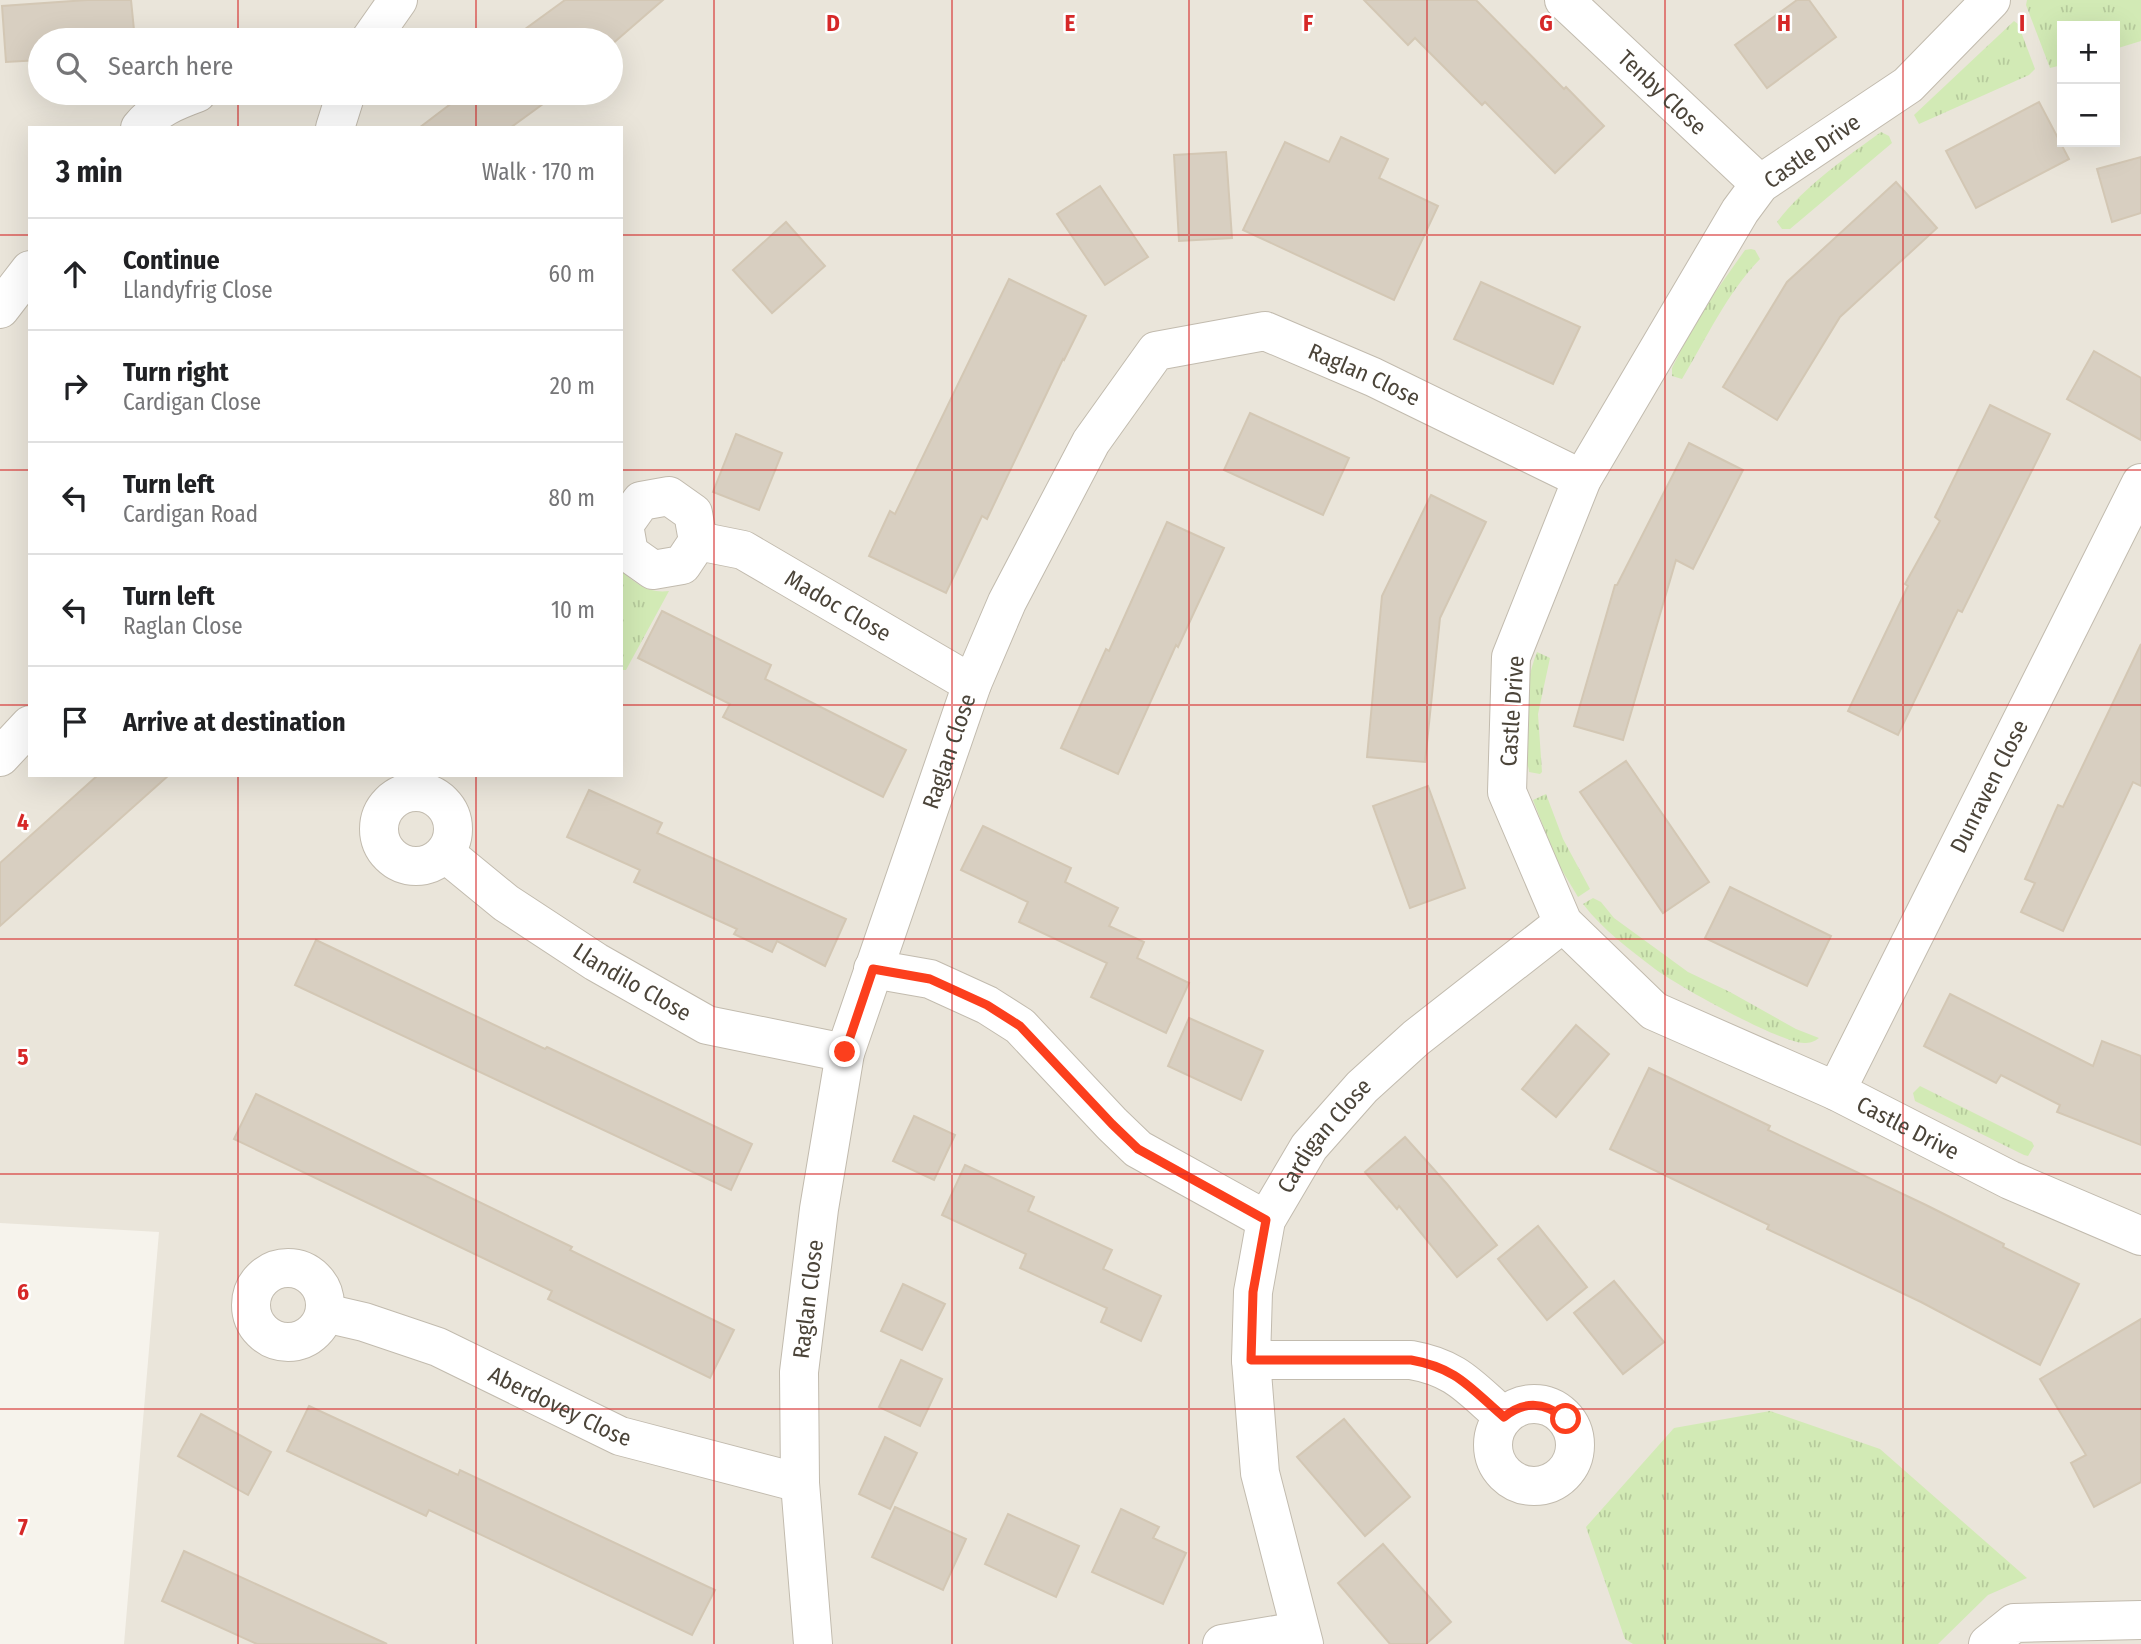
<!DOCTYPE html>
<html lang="en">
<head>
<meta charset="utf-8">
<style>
	body { margin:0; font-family:"Fira Sans Condensed",sans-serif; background:#f6f6f6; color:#202124 }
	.controls { position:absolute; right:21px; top:21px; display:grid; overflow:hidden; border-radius:0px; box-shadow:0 7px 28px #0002 }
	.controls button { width:63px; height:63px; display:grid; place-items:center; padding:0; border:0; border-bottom:2px solid #e0e0e0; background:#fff; color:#202124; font:35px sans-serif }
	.stop { position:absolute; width:21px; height:21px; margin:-16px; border:5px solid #fc3f1d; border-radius:50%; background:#fff }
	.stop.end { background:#fc3f1d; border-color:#fff; box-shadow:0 2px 7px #0008 }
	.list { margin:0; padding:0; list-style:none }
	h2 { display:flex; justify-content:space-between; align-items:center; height:91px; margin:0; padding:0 28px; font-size:30px }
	h2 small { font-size:23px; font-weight:400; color:#757577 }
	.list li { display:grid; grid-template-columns:46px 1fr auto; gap:21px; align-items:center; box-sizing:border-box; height:112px; padding:0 28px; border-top:2px solid #e0e0e0 }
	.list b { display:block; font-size:26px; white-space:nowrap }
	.list p { margin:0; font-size:23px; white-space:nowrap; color:#757577 }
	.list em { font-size:23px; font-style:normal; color:#757577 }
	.icon { flex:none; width:38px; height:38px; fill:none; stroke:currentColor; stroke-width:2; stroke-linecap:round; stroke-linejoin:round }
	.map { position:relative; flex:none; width:2141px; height:1644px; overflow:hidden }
	.search { position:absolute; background:#fff; box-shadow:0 7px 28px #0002; left:28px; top:28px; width:595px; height:77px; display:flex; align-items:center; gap:18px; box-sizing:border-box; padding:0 24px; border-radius:38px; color:#757577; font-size:26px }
	.panel { position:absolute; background:#fff; box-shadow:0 7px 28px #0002; left:28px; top:126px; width:595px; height:651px; border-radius:0px }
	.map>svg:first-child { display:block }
	.residential { fill:#eae5da; fill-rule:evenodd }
	.grass { fill:url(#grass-tufts) }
	.building { fill:#d8cfc1; stroke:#d3c7b4; stroke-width:2 }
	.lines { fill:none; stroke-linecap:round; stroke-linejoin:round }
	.minor-casing { stroke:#c2bbae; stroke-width:40 }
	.minor { stroke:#fff; stroke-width:38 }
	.route { stroke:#fc3f1d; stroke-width:9 }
	.grid { fill:none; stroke:#d62828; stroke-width:2; stroke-opacity:0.55 }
	.labels { text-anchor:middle; stroke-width:5; stroke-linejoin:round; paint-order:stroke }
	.street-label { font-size:23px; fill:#4b4439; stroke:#fff }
	.grid-label { font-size:23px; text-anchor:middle; font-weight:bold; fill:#d62828; stroke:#fff; stroke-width:5; stroke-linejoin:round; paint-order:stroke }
</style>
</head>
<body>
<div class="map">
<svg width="2141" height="1644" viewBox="0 0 2141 1644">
	<defs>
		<pattern id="grass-tufts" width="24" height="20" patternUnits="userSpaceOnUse" patternTransform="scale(1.75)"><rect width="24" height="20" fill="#d2eab5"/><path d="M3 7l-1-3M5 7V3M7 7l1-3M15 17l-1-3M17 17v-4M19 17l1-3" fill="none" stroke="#b6ca9c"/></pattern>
	</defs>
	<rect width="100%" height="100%" fill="#f6f3ec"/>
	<!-- residential -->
	<path class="residential" d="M0,0H2141V1644H124L159,1232L0,1223ZM2062,26H2115V142H2062ZM40,40H611V93H40ZM30,128H621V775H30Z"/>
	<!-- grass -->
	<g class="grass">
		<polygon points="2027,0 2141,0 2141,41 2115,49 2115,26 2062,26 2062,65 2050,68 2026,5"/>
		<polygon points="2014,21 2018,24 2035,69 2029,75 1919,124 1914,115"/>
		<path d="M1881,132L1889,136L1892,143L1790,229H1782L1777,222C1806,185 1844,159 1881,132Z"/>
		<path d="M1751,249L1755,250L1760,259C1727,293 1706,339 1682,379L1672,376V368L1697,318L1745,250Z"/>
		<path d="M621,570C634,583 649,594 669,591L626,670H621Z"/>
		<path d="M1537,652L1550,658L1538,714L1542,772L1540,774L1529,772C1529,767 1526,762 1525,757C1521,724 1525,682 1537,652Z"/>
		<polygon points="1546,794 1563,839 1590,889 1578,897 1557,862 1533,800"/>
		<path d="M1593,898L1601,902L1614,918L1688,972L1730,992L1796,1029L1819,1038C1814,1042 1810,1043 1804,1043C1778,1042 1678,986 1655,969C1629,949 1603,930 1583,904Z"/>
		<polygon points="1920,1086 2032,1142 2034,1146 2028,1156 2024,1155 1915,1101 1913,1093"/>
		<polygon points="1770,1411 1880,1449 2027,1578 1988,1595 1938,1644 1633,1644 1625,1639 1586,1527 1674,1428"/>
	</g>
	<!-- building -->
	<g class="building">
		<polygon points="87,0 131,0 135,40 40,40 40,60 6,62 2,6"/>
		<polygon points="565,0 663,0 611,45 611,40 510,40"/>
		<polygon points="1364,0 1476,0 1564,89 1566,87 1604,126 1555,173 1485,102 1482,105 1415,38 1408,45"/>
		<polygon points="1797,0 1809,0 1836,37 1767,88 1735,45"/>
		<polygon points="465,93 558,93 510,128 419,128"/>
		<polygon points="2039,102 2069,159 1976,208 1946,151"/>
		<polygon points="1341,137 1388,159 1379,178 1438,206 1394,300 1243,230 1285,142 1329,162"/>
		<polygon points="1226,152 1232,238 1179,241 1174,155"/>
		<polygon points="2141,157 2141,213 2112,222 2097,169"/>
		<polygon points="1896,182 1937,228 1840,317 1777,420 1723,387 1787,282"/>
		<polygon points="1100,186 1148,257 1105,285 1057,214"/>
		<polygon points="786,222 825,266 772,313 733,270"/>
		<polygon points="1009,279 1086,316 1064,360 1063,359 987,519 982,516 946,593 869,556 890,511 895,514"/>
		<polygon points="1481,282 1580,327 1553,384 1454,339"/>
		<polygon points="2094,351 2141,378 2141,440 2067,399"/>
		<polygon points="1990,405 2050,434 1962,612 1958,610 1898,735 1848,711 1908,586 1905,584 1940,521 1935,517"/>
		<polygon points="1250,413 1349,458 1323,515 1224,470"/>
		<polygon points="736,434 782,453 759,510 713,492"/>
		<polygon points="1689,443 1743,470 1693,569 1676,560 1623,740 1574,726 1615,585 1617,585"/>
		<polygon points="1431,495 1486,522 1440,618 1425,762 1367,757 1382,596"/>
		<polygon points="1167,522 1224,548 1178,647 1176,645 1118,774 1061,748 1106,649 1109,651"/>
		<polygon points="662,611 771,665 765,679 906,750 883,797 723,717 730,704 638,658"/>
		<polygon points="2141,644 2141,786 2133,782 2063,931 2021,912 2035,883 2025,879 2058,805 2063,807"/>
		<polygon points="1626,761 1709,882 1663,913 1580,792"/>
		<polygon points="98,775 169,775 0,926 0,863"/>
		<polygon points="1428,786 1465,888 1410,908 1373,806"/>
		<polygon points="589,790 662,823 657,833 846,919 825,966 777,941 772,952 734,934 737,929 634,882 640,870 567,837"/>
		<polygon points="983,826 1071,868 1065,882 1118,908 1109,926 1144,942 1137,958 1189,983 1166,1033 1091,997 1107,963 1019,922 1028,902 961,870"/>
		<polygon points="1730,887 1831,936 1807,986 1705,938"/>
		<polygon points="316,940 545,1049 547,1047 752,1144 731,1190 295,985"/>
		<polygon points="1950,994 2093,1066 2102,1041 2141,1056 2141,1145 2057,1112 2060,1105 2001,1075 1996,1083 1924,1046"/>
		<polygon points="1189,1018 1263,1051 1241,1100 1168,1066"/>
		<polygon points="1576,1025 1609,1054 1556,1117 1522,1089"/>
		<polygon points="1649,1068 1770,1126 1768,1130 1926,1205 2004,1244 2003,1247 2079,1284 2040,1365 1921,1302 1767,1229 1769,1225 1610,1149"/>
		<polygon points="256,1094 572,1247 570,1250 734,1330 710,1378 548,1299 552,1291 234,1139"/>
		<polygon points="914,1116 955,1135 934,1180 893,1161"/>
		<polygon points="1405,1137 1447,1184 1497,1245 1457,1277 1399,1206 1397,1209 1365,1172"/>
		<polygon points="965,1165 1034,1197 1028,1211 1112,1250 1103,1269 1161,1296 1141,1341 1101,1322 1107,1308 1020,1268 1026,1254 942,1215"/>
		<polygon points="1538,1226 1587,1287 1547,1320 1498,1259"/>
		<polygon points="1614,1281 1664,1342 1623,1374 1574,1313"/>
		<polygon points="903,1284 945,1304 922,1350 881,1331"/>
		<polygon points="2141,1319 2141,1482 2094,1507 2071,1463 2086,1455 2040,1379"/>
		<polygon points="901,1360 942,1379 920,1426 879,1407"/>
		<polygon points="309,1406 458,1475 460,1470 715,1590 692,1635 429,1510 426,1516 287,1451"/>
		<polygon points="201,1414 271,1452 248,1495 178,1456"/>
		<polygon points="1344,1419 1410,1497 1365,1536 1297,1457"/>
		<polygon points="885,1437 917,1453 890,1509 859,1494"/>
		<polygon points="895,1507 966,1539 943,1590 872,1557"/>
		<polygon points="1121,1509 1159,1527 1153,1538 1186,1553 1163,1604 1092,1572"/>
		<polygon points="1008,1514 1079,1546 1056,1597 985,1564"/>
		<polygon points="1383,1544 1451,1622 1426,1644 1390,1644 1338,1583"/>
		<polygon points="184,1551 387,1644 257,1644 162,1601"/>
	</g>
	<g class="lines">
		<defs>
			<g id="minor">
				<path id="s1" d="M1564,0L1760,184"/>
				<path id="s2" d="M1991,0L1908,85L1760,184L1740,211L1582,479L1511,657L1507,792L1563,923L1654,1011L1836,1091L2010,1180L2141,1236"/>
				<polyline points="370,40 398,0"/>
				<path d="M140,128C155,109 175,101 197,93"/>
				<polyline points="335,128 346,93"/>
				<polyline points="0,309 30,270"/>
				<polygon points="669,496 693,513 698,541 682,565 653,570 629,553 624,525 641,501"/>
				<path id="s3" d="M698,541L743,550L972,684"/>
				<polyline points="0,757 30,725"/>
				<circle cx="416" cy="829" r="37"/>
				<path id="s4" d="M445,853L506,903L596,962L707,1025L845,1053"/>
				<polyline points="873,969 930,979 987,1005 1020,1026 1112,1124 1138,1149 1266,1220"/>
				<path id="s5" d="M1836,1091L2141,483"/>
				<circle cx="288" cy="1305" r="37"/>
				<path id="s6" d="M325,1313L364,1322L438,1347L620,1436L800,1483"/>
				<path d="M1251,1360H1411C1457,1368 1470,1388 1504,1417"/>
				<circle cx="1534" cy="1445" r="41"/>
				<path id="s7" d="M813,1644L800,1483L799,1372L819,1209L845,1053L972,684L1007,602L1091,442L1156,351L1265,331L1373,377L1582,479"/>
				<polyline points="1222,1644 1299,1631"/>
				<path id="s8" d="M1304,1644L1260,1473L1251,1360L1253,1292L1266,1220L1309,1147L1362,1087L1416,1038L1563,923"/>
				<polyline points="1988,1644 2014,1623 2141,1620"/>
			</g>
		</defs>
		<!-- minor casing -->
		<use href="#minor" class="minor-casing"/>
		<!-- minor -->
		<use href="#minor" class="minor"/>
	</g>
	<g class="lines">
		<!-- route -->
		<path class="route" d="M845,1052L873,969L930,979L987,1005L1020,1026L1112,1124L1138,1149L1266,1220L1253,1292L1251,1360H1411C1457,1368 1470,1388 1504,1417C1525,1400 1545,1402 1566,1419"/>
	</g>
	<!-- grid -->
	<path class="grid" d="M238,0V40M476,0V40M714,0V1644M952,0V1644M1189,0V1644M1427,0V1644M1665,0V1644M1903,0V1644M238,93V128M476,93V128M0,235H30M621,235H2141M0,470H30M621,470H2141M0,705H30M621,705H2141M238,775V1644M476,775V1644M0,939H2141M0,1174H2141M0,1409H2141"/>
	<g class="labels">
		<!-- street labels -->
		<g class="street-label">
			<text dy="8" stroke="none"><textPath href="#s1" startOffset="135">Tenby Close</textPath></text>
			<text transform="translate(1812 151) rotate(-35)" y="8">Castle Drive</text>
			<text dy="8" stroke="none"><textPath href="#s7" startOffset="1586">Raglan Close</textPath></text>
			<text dy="8" stroke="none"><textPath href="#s3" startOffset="156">Madoc Close</textPath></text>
			<text transform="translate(1512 711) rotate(-86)" y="8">Castle Drive</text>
			<text dy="8" stroke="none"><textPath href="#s7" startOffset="914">Raglan Close</textPath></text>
			<text dy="8" stroke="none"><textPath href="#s5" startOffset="341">Dunraven Close</textPath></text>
			<text dy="8" stroke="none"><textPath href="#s4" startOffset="228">Llandilo Close</textPath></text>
			<text dy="8" stroke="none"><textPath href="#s2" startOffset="1517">Castle Drive</textPath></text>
			<text dy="8" stroke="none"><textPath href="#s8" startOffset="534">Cardigan Close</textPath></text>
			<text dy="8" stroke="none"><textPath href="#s7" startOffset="346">Raglan Close</textPath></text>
			<text dy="8" stroke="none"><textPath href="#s6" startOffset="254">Aberdovey Close</textPath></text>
		</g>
	</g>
	<g class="grid-label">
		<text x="833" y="31">D</text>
		<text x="1070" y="31">E</text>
		<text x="1308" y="31">F</text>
		<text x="1546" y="31">G</text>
		<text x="1784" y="31">H</text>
		<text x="2022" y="31">I</text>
		<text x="23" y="830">4</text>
		<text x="23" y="1065">5</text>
		<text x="23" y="1300">6</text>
		<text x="23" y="1535">7</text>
	</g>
</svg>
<div class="controls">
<button>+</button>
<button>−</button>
</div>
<div class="stop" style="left:1566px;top:1419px"></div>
<div class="stop end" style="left:845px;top:1052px"></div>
<div class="search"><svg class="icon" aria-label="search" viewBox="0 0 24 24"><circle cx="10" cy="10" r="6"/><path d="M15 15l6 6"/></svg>Search here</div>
<section class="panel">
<h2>3 min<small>Walk · 170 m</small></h2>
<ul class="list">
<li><svg class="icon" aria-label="ahead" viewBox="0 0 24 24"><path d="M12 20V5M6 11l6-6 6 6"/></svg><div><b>Continue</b><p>Llandyfrig Close</p></div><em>60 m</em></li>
<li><svg class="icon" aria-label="right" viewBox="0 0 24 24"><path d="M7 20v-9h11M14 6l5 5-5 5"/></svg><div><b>Turn right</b><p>Cardigan Close</p></div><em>20 m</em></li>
<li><svg class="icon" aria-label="left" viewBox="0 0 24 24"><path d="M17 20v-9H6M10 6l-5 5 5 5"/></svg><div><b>Turn left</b><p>Cardigan Road</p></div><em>80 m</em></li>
<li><svg class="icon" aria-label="left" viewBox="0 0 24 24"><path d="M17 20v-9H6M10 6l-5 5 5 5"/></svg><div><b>Turn left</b><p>Raglan Close</p></div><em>10 m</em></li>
<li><svg class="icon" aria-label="arrive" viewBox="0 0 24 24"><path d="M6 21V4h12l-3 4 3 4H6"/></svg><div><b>Arrive at destination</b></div></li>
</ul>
</section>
</div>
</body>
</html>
